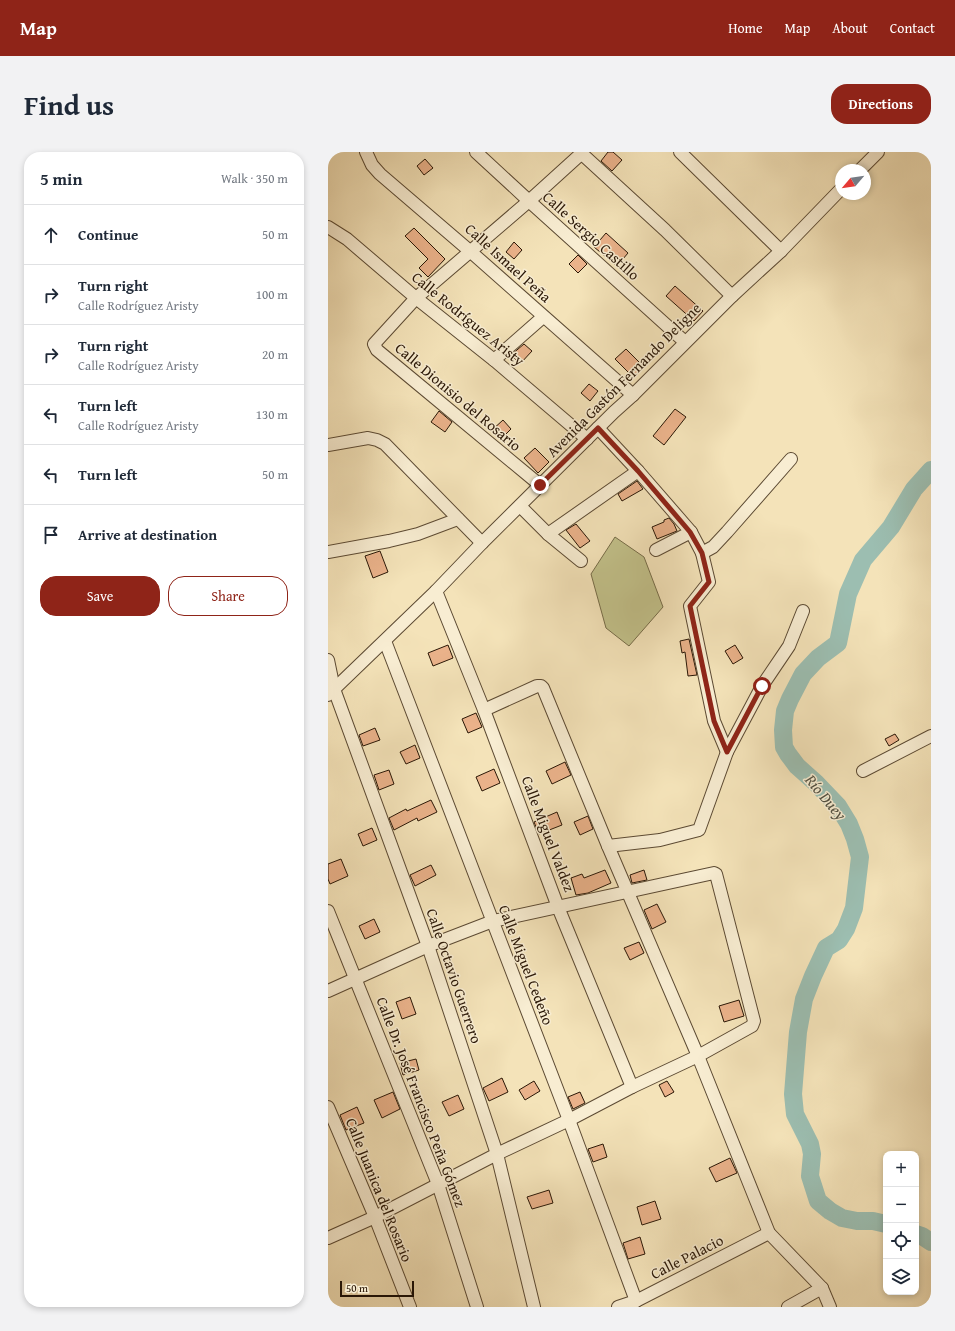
<!DOCTYPE html>
<html lang="en">
<head>
<meta charset="utf-8">
<style>
	body { margin:0; font-family:"Gentium Book Plus",serif; background:#f2f2f3; color:#1f2937 }
	.controls { position:absolute; right:12px; bottom:12px; display:grid; overflow:hidden; border-radius:8px; box-shadow:0 2px 6px #0003 }
	.controls button { width:36px; height:36px; display:grid; place-items:center; padding:0; border:0; border-bottom:1px solid #e0e1e3; background:#fff; color:#1f2937; font:20px sans-serif }
	.compass { position:absolute; left:507px; top:12px; width:36px; height:36px; border-radius:50%; background:#fff; box-shadow:0 2px 6px #0003; rotate:241deg }
	.scale { position:absolute; left:12px; bottom:10px; width:74px; box-sizing:border-box; padding-left:4px; border:2px solid #2a1706; border-top:0; font-size:11px; line-height:14px; white-space:nowrap; color:#2a1706; -webkit-text-stroke:3px #f8edd2; paint-order:stroke }
	.stop { position:absolute; width:12px; height:12px; margin:-9px; border:3px solid #8f2418; border-radius:50%; background:#fff }
	.stop.end { background:#8f2418; border-color:#fff; box-shadow:0 1px 4px #0008 }
	.list { margin:0; padding:0; list-style:none }
	h2 { display:flex; justify-content:space-between; align-items:center; height:52px; margin:0; padding:0 16px; font-size:17px }
	h2 small { font-size:13px; font-weight:400; color:#747a83 }
	.list li { display:grid; grid-template-columns:26px 1fr auto; gap:12px; align-items:center; box-sizing:border-box; height:60px; padding:0 16px; border-top:1px solid #e0e1e3 }
	.list b { display:block; font-size:15px; white-space:nowrap }
	.list p { margin:0; font-size:13px; white-space:nowrap; color:#747a83 }
	.list em { font-size:13px; font-style:normal; color:#747a83 }
	.actions { display:flex; gap:8px; padding:12px 16px }
	.actions a { flex:1; padding:9px 0; border:1px solid #8f2418; border-radius:16px; text-align:center; font-size:14px; color:#8f2418 }
	.actions .main { background:#8f2418; color:#fff }
	.icon { flex:none; width:22px; height:22px; fill:none; stroke:currentColor; stroke-width:2; stroke-linecap:round; stroke-linejoin:round }
	.map { position:relative; flex:none; width:603px; height:1155px; overflow:hidden; border-radius:16px }
	header { display:flex; align-items:center; gap:24px; box-sizing:border-box; height:56px; padding:0 20px; background:#8f2418; color:#fff }
	header strong { font-size:19px }
	nav { display:flex; gap:22px; margin-inline-start:auto; font-size:14px }
	.intro { display:flex; align-items:center; justify-content:space-between; box-sizing:border-box; height:96px; padding:0 24px }
	h1 { margin:0; font-size:28px }
	.button { padding:10px 18px; border-radius:16px; background:#8f2418; color:#fff; font-size:14px; font-weight:700 }
	main { display:flex; gap:24px; padding:0 24px }
	aside { flex:1; background:#fff; border-radius:16px; box-shadow:0 2px 6px #0003 }
	.map>svg:first-child { display:block }
	.green { fill:#c2c18a; stroke:#766c48 }
	.lines { fill:none; stroke-linecap:round; stroke-linejoin:round }
	.river { stroke:#9cbeb1; stroke-width:18 }
	.building { fill:#eab28a; stroke:#2a1706 }
	.minor-casing { stroke:#5c4a33; stroke-width:14 }
	.minor { stroke:#f8edd2; stroke-width:12 }
	.route { stroke:#8f2418; stroke-width:5 }
	.labels { text-anchor:middle; stroke-width:3; stroke-linejoin:round; paint-order:stroke }
	.street-label { font-size:15px; fill:#2a1706; stroke:#f8edd2 }
	.water-label { font-size:16px; font-style:italic; fill:#525142; stroke:#f8edd2 }
</style>
</head>
<body>
<header>
<strong>Map</strong>
<nav><a>Home</a><a>Map</a><a>About</a><a>Contact</a></nav>
</header>
<div class="intro"><h1>Find us</h1><a class="button">Directions</a></div>
<main>
<aside>
<h2>5 min<small>Walk · 350 m</small></h2>
<ul class="list">
<li><svg class="icon" aria-label="ahead" viewBox="0 0 24 24"><path d="M12 20V5M6 11l6-6 6 6"/></svg><div><b>Continue</b></div><em>50 m</em></li>
<li><svg class="icon" aria-label="right" viewBox="0 0 24 24"><path d="M7 20v-9h11M14 6l5 5-5 5"/></svg><div><b>Turn right</b><p>Calle Rodríguez Aristy</p></div><em>100 m</em></li>
<li><svg class="icon" aria-label="right" viewBox="0 0 24 24"><path d="M7 20v-9h11M14 6l5 5-5 5"/></svg><div><b>Turn right</b><p>Calle Rodríguez Aristy</p></div><em>20 m</em></li>
<li><svg class="icon" aria-label="left" viewBox="0 0 24 24"><path d="M17 20v-9H6M10 6l-5 5 5 5"/></svg><div><b>Turn left</b><p>Calle Rodríguez Aristy</p></div><em>130 m</em></li>
<li><svg class="icon" aria-label="left" viewBox="0 0 24 24"><path d="M17 20v-9H6M10 6l-5 5 5 5"/></svg><div><b>Turn left</b></div><em>50 m</em></li>
<li><svg class="icon" aria-label="arrive" viewBox="0 0 24 24"><path d="M6 21V4h12l-3 4 3 4H6"/></svg><div><b>Arrive at destination</b></div></li>
</ul>
<div class="actions"><a class="main">Save</a><a>Share</a></div>
</aside>
<div class="map">
<svg width="603" height="1155" viewBox="0 0 603 1155">
	<rect width="100%" height="100%" fill="#f4e3b9"/>
	<filter id="stains"><feTurbulence type="fractalNoise" baseFrequency=".005" numOctaves="4"/><feColorMatrix values="0 0 0 0 .2 0 0 0 0 .09 0 0 0 0 .02 0 0 0 .5 -.17"/></filter>
	<radialGradient id="worn" r=".72"><stop offset=".6" stop-color="#630" stop-opacity="0"/><stop offset="1" stop-color="#630" stop-opacity=".3"/></radialGradient>
	<!-- green -->
	<polygon class="green" points="287,385 316,405 335,455 301,494 278,476 263,422"/>
	<g class="lines">
		<!-- river -->
		<g class="river">
			<polyline points="558,1072 545,1069 529,1069 514,1066 502,1059 490,1049 482,1024 484,1002 482,992 467,962 465,942 470,880 476,847 485,824 498,796 511,788 518,777 526,756 532,705 527,687 521,672 510,654 488,631 469,614 460,602 456,595 455,578 457,559 462,547 475,522 490,506 510,491 520,442 535,408 563,375 586,337 603,318"/>
			<polyline points="588,1082 594,1084 603,1090"/>
		</g>
	</g>
	<!-- building -->
	<g class="building">
		<polygon points="280,0 285,0 294,8 284,19 273,9"/>
		<polygon points="97,7 105,16 96,23 89,14"/>
		<polygon points="86,76 117,107 100,125 91,116 100,107 77,84"/>
		<polygon points="278,81 300,101 289,114 266,95"/>
		<polygon points="186,90 194,98 186,107 178,100"/>
		<polygon points="250,103 259,112 250,121 241,112"/>
		<polygon points="347,134 375,159 366,169 338,144"/>
		<polygon points="196,192 204,199 192,212 183,203"/>
		<polygon points="298,197 316,215 306,226 287,207"/>
		<polygon points="261,232 270,239 262,249 253,241"/>
		<polygon points="347,257 358,265 336,293 325,284"/>
		<polygon points="111,259 124,270 117,280 103,270"/>
		<polygon points="175,268 183,277 172,288 163,279"/>
		<polygon points="207,296 221,310 210,321 196,306"/>
		<polygon points="309,329 315,337 294,349 290,342"/>
		<polygon points="341,366 346,372 349,379 329,387 324,375 336,370 336,368"/>
		<polygon points="248,372 262,389 252,396 238,378"/>
		<polygon points="52,399 60,420 45,426 37,404"/>
		<polygon points="361,487 369,523 360,524 357,500 354,501 352,489"/>
		<polygon points="120,493 125,506 105,514 100,501"/>
		<polygon points="407,493 415,506 405,512 397,499"/>
		<polygon points="148,561 154,575 140,581 134,567"/>
		<polygon points="47,576 52,588 35,594 31,583"/>
		<polygon points="567,582 571,588 561,594 557,587"/>
		<polygon points="87,593 92,606 78,612 72,600"/>
		<polygon points="237,610 243,623 224,632 218,619"/>
		<polygon points="166,617 172,631 154,639 148,625"/>
		<polygon points="61,618 66,632 51,638 46,623"/>
		<polygon points="103,648 109,660 90,669 89,666 66,678 61,666 78,657 79,659"/>
		<polygon points="229,660 234,673 211,682 206,670"/>
		<polygon points="260,664 265,677 252,683 246,670"/>
		<polygon points="44,676 49,688 35,694 30,682"/>
		<polygon points="13,707 20,724 2,732 0,727 0,712"/>
		<polygon points="103,713 108,723 87,734 82,723"/>
		<polygon points="277,718 283,731 260,741 248,743 243,726 254,722 256,726"/>
		<polygon points="316,718 319,728 304,731 302,723"/>
		<polygon points="329,752 338,770 324,777 316,758"/>
		<polygon points="46,767 52,780 37,787 31,774"/>
		<polygon points="311,790 316,801 302,808 296,796"/>
		<polygon points="82,845 88,862 74,867 68,850"/>
		<polygon points="411,848 416,864 396,870 391,854"/>
		<polygon points="88,907 91,918 75,923 72,911"/>
		<polygon points="174,926 180,940 161,949 155,936"/>
		<polygon points="206,929 212,939 197,948 191,938"/>
		<polygon points="339,929 346,940 337,945 331,933"/>
		<polygon points="65,940 72,957 54,966 46,948"/>
		<polygon points="252,940 257,951 245,957 240,945"/>
		<polygon points="130,943 136,957 121,964 114,950"/>
		<polygon points="29,955 36,971 18,978 12,963"/>
		<polygon points="275,992 279,1005 265,1010 260,997"/>
		<polygon points="402,1006 409,1021 388,1030 381,1016"/>
		<polygon points="221,1038 225,1051 204,1057 199,1045"/>
		<polygon points="327,1049 333,1067 314,1073 309,1055"/>
		<polygon points="312,1085 317,1102 300,1107 295,1091"/>
	</g>
	<g class="lines">
		<defs>
			<g id="minor">
				<polyline points="38,0 44,13 52,22 143,100 305,243"/>
				<polyline points="148,0 201,49 357,190"/>
				<polyline points="252,0 337,78 404,144"/>
				<polyline points="352,0 453,99"/>
				<polyline points="532,18 550,0"/>
				<polyline points="0,75 19,87 88,146 166,208 259,287"/>
				<polyline points="166,208 215,165"/>
				<polyline points="270,276 310,319 363,380 374,401 381,430 362,454 386,569 399,600"/>
				<polyline points="0,293 40,286 49,288 57,292 154,391"/>
				<polyline points="212,333 49,198 46,192 88,146 201,49 255,0"/>
				<polyline points="192,354 220,382 253,409"/>
				<polyline points="220,382 310,319"/>
				<polyline points="328,398 363,380"/>
				<polyline points="0,400 61,389 90,382 130,367"/>
				<polyline points="374,401 385,395 399,380 463,307"/>
				<polyline points="108,439 156,558 230,755 304,935"/>
				<polyline points="57,489 241,968 308,1149"/>
				<polyline points="0,508 6,537 100,794 169,1002 206,1155"/>
				<polyline points="0,543 108,439 154,391 286,260 305,243 404,144 453,99 513,37"/>
				<polyline points="156,558 209,534 213,534 215,536 280,694 370,904 441,1081 494,1136 502,1155"/>
				<polyline points="535,619 603,584"/>
				<polyline points="280,694 332,688 371,678 399,600 434,534 461,494 475,459"/>
				<polyline points="0,759 110,1032 149,1155"/>
				<polyline points="0,839 100,794 165,769 386,721 388,722 426,869 424,874 370,904 304,935 241,968 169,1002 47,1065 0,1086"/>
				<polyline points="0,955 47,1065 82,1155"/>
				<polyline points="290,1155 308,1149 441,1081"/>
				<polyline points="460,1155 494,1136"/>
			</g>
		</defs>
		<!-- minor casing -->
		<use href="#minor" class="minor-casing"/>
		<!-- minor -->
		<use href="#minor" class="minor"/>
	</g>
	<g class="lines">
		<!-- route -->
		<polyline class="route" points="212,333 270,276 310,319 362,380 374,401 381,430 362,454 386,569 399,600 434,534"/>
	</g>
	<g class="labels">
		<!-- street labels -->
		<g class="street-label">
			<text transform="translate(263 84) rotate(42)" y="5">Calle Sergio Castillo</text>
			<text transform="translate(180 111) rotate(42)" y="5">Calle Ismael Peña</text>
			<text transform="translate(140 167) rotate(39)" y="5">Calle Rodríguez Aristy</text>
			<text transform="translate(296 228) rotate(-45)" y="5">Avenida Gastón Fernando Deligne</text>
			<text transform="translate(130 245) rotate(40)" y="5">Calle Dionisio del Rosario</text>
			<text transform="translate(220 682) rotate(69)" y="5">Calle Miguel Valdez</text>
			<text transform="translate(198 813) rotate(69)" y="5">Calle Miguel Cedeño</text>
			<text transform="translate(126 824) rotate(71)" y="5">Calle Octavio Guerrero</text>
			<text transform="translate(93 950) rotate(69)" y="5">Calle Dr. José Francisco Peña Gómez</text>
			<text transform="translate(51 1038) rotate(68)" y="5">Calle Juanica del Rosario</text>
			<text transform="translate(359 1105) rotate(-27)" y="5">Calle Palacio</text>
		</g>
		<!-- water labels -->
		<g class="water-label">
			<text transform="translate(498 645) rotate(50)" y="6">Río Duey</text>
		</g>
	</g>
	<rect width="100%" height="100%" filter="url(#stains)"/>
	<rect width="100%" height="100%" fill="url(#worn)"/>
</svg>
<div class="controls">
<button>+</button>
<button>−</button>
<button><svg class="icon" aria-label="locate" viewBox="0 0 24 24"><circle cx="12" cy="12" r="6"/><path d="M12 2v4M12 18v4M2 12h4M18 12h4"/></svg></button>
<button><svg class="icon" aria-label="layers" viewBox="0 0 24 24"><path d="M12 4l9 5-9 5-9-5zM3 14l9 5 9-5"/></svg></button>
</div>
<svg class="compass" viewBox="-18 -18 36 36"><path d="M0-13l5 13h-10z" fill="#e53935"/><path d="M0 13l5-13h-10z" fill="#747a83"/></svg>
<div class="scale">50 m</div>
<div class="stop" style="left:434px;top:534px"></div>
<div class="stop end" style="left:212px;top:333px"></div>
</div>
</main>
</body>
</html>
